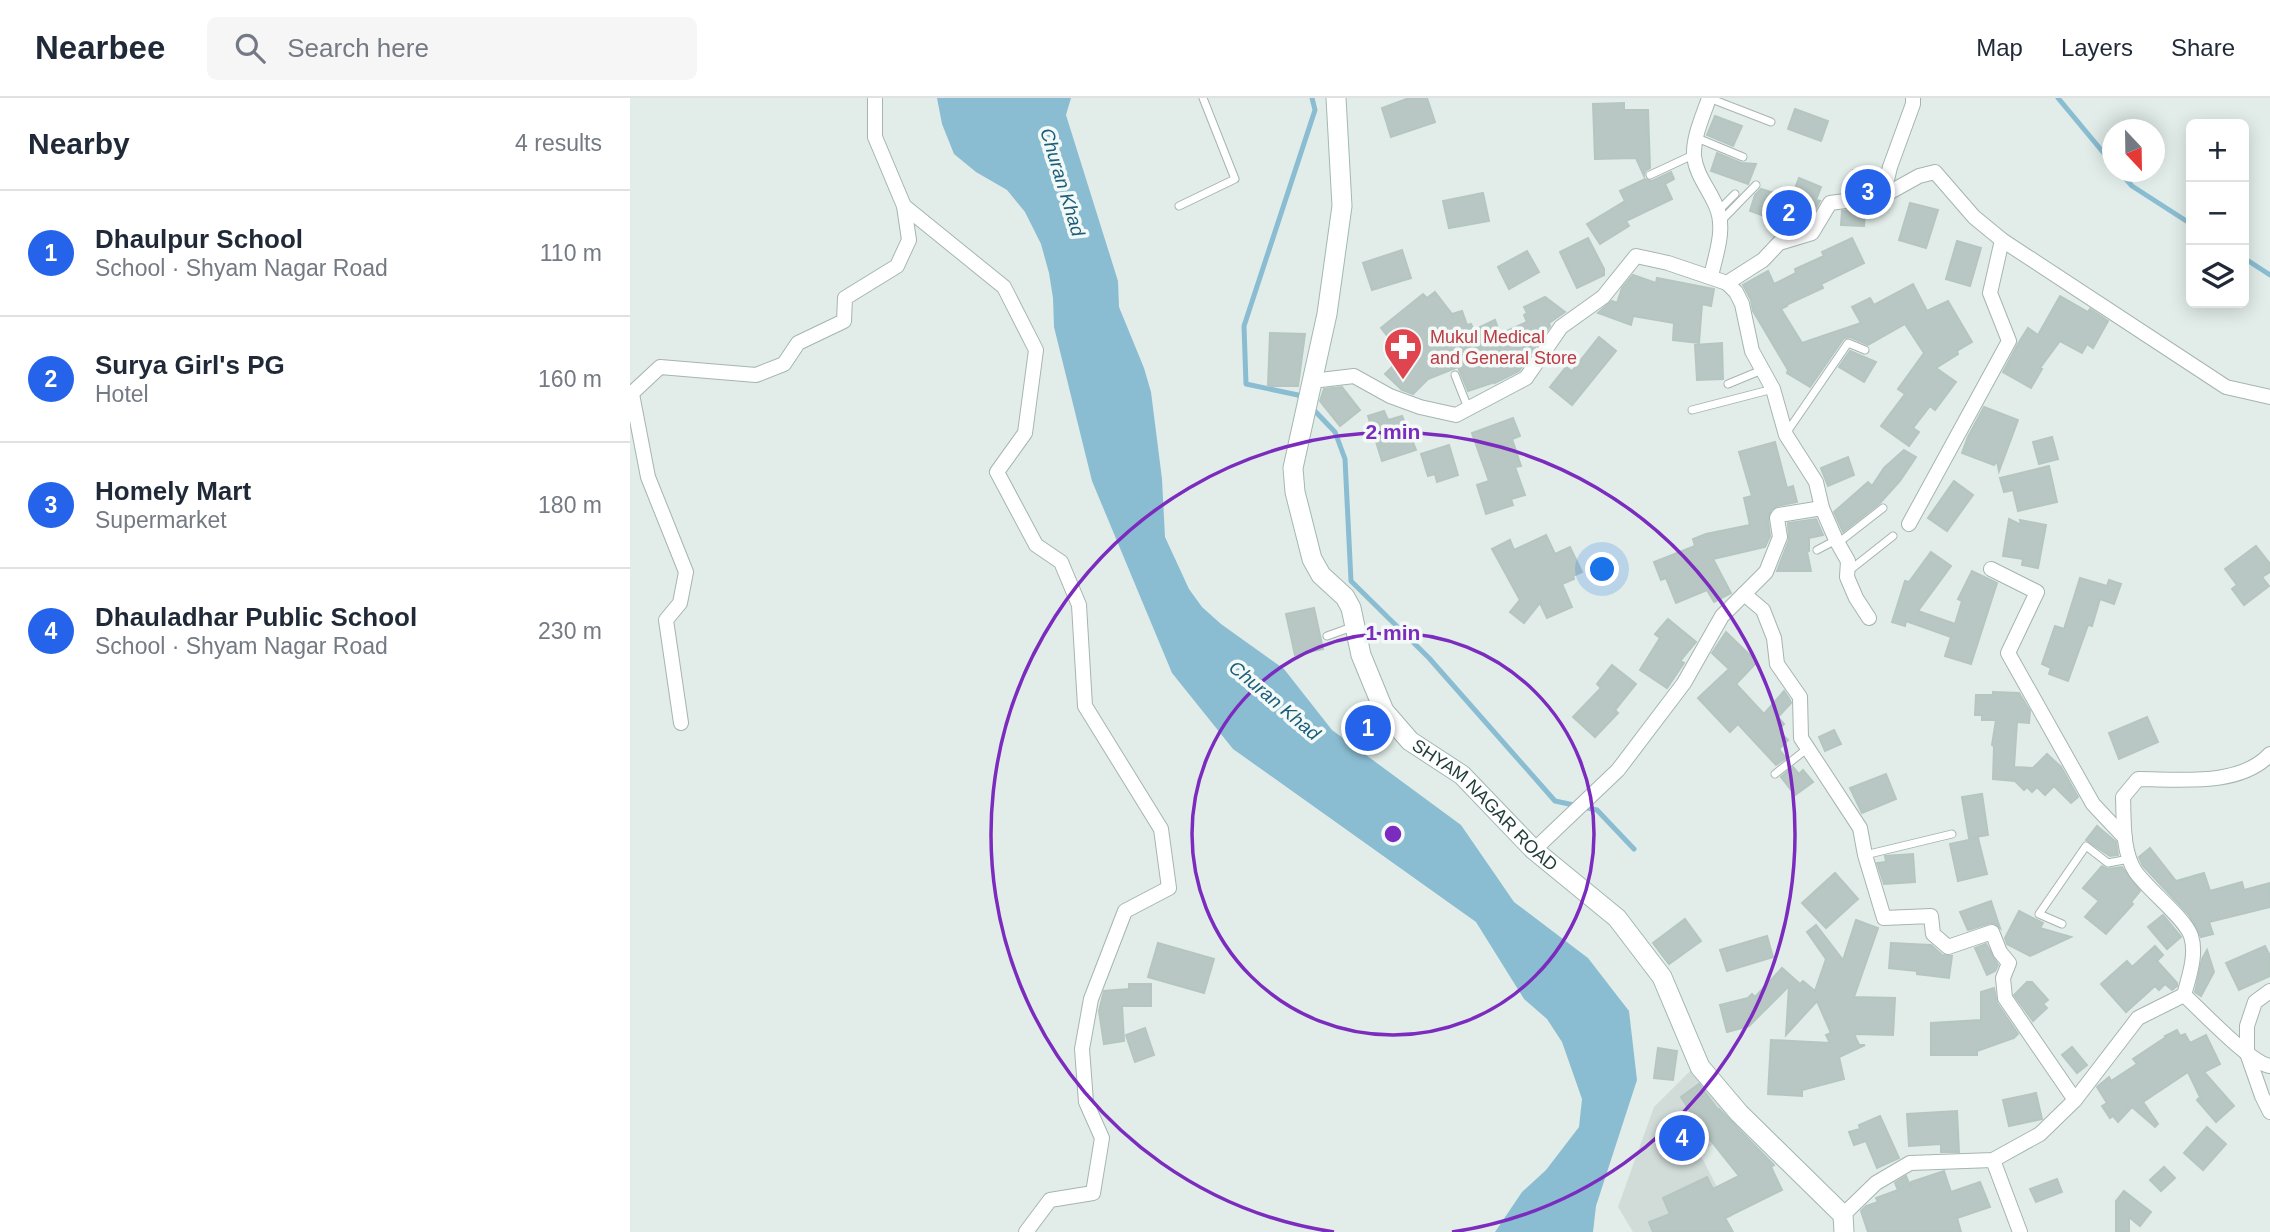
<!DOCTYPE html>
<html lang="en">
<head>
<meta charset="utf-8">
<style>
	body { margin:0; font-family:Arial,sans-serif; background:#f6f6f7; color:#1f2937 }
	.controls { position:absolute; right:21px; top:21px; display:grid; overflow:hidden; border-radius:10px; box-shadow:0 4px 18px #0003 }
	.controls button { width:63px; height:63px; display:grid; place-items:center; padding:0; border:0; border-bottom:2px solid #e0e1e3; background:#fff; color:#1f2937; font:35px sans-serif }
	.compass { position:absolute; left:1472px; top:21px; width:63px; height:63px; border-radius:50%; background:#fff; box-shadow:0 4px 18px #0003; rotate:158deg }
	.you { position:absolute; left:973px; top:472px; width:24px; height:24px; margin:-18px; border:5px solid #fff; border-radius:50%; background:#1a73e8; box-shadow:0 0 0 10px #1a73e833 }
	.badge { display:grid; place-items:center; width:46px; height:46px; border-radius:50%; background:#2563eb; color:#fff; font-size:23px; font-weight:700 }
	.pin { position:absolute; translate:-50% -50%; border:4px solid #fff; box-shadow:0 2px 7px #0006 }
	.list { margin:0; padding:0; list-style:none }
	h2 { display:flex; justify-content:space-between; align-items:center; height:91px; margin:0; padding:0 28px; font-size:30px }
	h2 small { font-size:23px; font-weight:400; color:#747a83 }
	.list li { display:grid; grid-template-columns:46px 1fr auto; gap:21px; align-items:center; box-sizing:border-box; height:126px; padding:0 28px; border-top:2px solid #e0e1e3 }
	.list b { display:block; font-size:26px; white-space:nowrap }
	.list p { margin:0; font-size:23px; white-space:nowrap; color:#747a83 }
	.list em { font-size:23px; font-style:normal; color:#747a83 }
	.icon { flex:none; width:38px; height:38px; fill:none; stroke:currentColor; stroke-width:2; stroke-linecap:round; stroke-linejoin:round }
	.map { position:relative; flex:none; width:1640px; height:1134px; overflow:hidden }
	header { display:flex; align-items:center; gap:42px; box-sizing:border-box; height:98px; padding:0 35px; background:#fff; border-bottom:2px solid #e0e1e3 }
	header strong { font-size:33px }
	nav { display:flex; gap:38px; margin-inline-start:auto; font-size:24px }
	.search { width:490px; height:63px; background:#f6f6f7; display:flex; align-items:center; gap:18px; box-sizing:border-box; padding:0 24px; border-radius:10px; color:#747a83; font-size:26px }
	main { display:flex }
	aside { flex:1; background:#fff }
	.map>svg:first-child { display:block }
	.built { fill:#d1dcd9 }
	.water { fill:#8abdd2 }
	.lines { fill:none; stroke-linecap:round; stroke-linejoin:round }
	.stream { stroke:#8abdd2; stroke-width:5 }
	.building { fill:#b8c7c3; stroke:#b5c6c1; stroke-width:2 }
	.lane-casing { stroke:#a5b5b1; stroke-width:9 }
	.street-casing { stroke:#a5b5b1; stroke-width:16 }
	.secondary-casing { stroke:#a1b8b3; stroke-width:21 }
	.lane { stroke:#fff; stroke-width:7 }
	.street { stroke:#fff; stroke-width:14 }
	.secondary { stroke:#fff; stroke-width:19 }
	.ring { fill:none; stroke:#7b2cbf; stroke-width:3.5 }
	.labels { text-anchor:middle; stroke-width:7; stroke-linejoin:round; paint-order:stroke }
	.health-label { font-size:18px; fill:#be3a42; stroke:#f3f9f7; text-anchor:start }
	.street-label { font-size:18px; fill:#223e3a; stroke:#f3f9f7 }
	.water-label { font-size:19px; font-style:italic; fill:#1b5e7b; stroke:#f3f9f7 }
	.centre { fill:#7b2cbf; stroke:#f3f9f7; stroke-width:3.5 }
	.ring-label { font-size:21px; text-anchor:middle; font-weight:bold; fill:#7b2cbf; stroke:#f3f9f7; stroke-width:7; stroke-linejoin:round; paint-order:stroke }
</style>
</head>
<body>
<header>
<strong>Nearbee</strong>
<div class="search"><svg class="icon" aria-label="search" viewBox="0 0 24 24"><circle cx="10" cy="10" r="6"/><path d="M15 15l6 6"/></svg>Search here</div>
<nav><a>Map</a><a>Layers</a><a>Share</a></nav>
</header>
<main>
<aside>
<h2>Nearby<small>4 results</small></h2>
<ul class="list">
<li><span class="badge">1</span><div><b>Dhaulpur School</b><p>School · Shyam Nagar Road</p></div><em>110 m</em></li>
<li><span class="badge">2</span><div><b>Surya Girl's PG</b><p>Hotel</p></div><em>160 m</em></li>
<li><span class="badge">3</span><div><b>Homely Mart</b><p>Supermarket</p></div><em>180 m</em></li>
<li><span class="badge">4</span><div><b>Dhauladhar Public School</b><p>School · Shyam Nagar Road</p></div><em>230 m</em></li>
</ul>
</aside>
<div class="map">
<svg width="1640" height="1134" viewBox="0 0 1640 1134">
	<rect width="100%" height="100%" fill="#e2ede9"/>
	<!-- built -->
	<polygon class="built" points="1063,970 1112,1024 1070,1056 1102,1118 1070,1134 1003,1134 988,1109 1024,1009"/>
	<!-- water -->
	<polygon class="water" points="307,0 441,0 436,17 488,183 489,209 514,270 521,294 532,381 535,439 559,491 572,509 591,526 654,571 702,632 831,727 884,804 958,860 999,913 1007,982 966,1108 963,1134 865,1134 892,1094 916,1072 949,1029 952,1001 932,944 917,921 894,901 846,824 603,651 542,575 462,383 424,229 423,200 419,175 411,146 395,114 377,92 346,74 324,56 312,26"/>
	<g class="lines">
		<!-- stream -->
		<g class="stream">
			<polyline points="1428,0 1482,65"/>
			<polyline points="1490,74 1502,88 1561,126"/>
			<polyline points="1614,160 1640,177"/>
			<polyline points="672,301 668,297 616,286 614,228 685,12 682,0"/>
			<polyline points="682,310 705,334 715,361 721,483 799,560 925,703 967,712 1004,751"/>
		</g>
	</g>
	<!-- building -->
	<g class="building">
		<polygon points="779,0 797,0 805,24 761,39 752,10"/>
		<polygon points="994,5 994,12 1018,12 1020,70 1015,73 1014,78 1006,60 965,61 963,6"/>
		<polygon points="1165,11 1198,23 1191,43 1158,31"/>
		<polygon points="1085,18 1112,28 1103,48 1077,37"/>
		<polygon points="1087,55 1111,65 1126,66 1118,86 1081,73"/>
		<polygon points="1223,72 1242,72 1246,84 1245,89 1225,92"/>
		<polygon points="1041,74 1044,81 1035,86 1042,101 996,123 999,128 970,146 957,126 995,103 990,93 1015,81 1022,83"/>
		<polygon points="1169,80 1191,89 1186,102 1190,103 1176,127 1163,131 1151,126 1151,124 1120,113 1125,97 1131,91 1161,100"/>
		<polygon points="853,95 859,123 819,130 813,103"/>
		<polygon points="1280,105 1308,112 1296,150 1269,142"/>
		<polygon points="1235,111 1234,128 1211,127 1212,113"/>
		<polygon points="958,140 974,171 974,177 947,190 930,154"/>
		<polygon points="1222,140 1234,165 1191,186 1193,190 1156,207 1157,208 1151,211 1172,245 1231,225 1222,209 1240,200 1244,207 1283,186 1297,213 1318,203 1342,244 1327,253 1328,256 1306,270 1326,284 1305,312 1300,308 1283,330 1289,334 1279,348 1251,328 1275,296 1268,291 1294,255 1275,226 1238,247 1220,239 1214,240 1180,289 1157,275 1158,272 1123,213 1121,202 1113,187 1138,173 1144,186 1166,175 1165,171 1194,158 1192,154"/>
		<polygon points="1327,143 1351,150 1340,188 1316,181"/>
		<polygon points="772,152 781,180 742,192 733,165"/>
		<polygon points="897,153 909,174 879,191 868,169"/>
		<polygon points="1003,177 1026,185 1027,180 1084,191 1081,208 1072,206 1069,245 1043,242 1044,225 1003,218 1001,227 968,215 982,203 987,205 992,190"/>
		<polygon points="805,194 822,216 832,213 837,227 841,226 844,232 865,222 870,236 897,224 894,217 897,215 894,209 915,199 935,214 919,225 920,228 889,273 865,285 865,284 838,293 828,269 798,281 783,296 772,292 755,276 773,258 751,230 793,196 797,200"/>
		<polygon points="1430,198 1458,214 1460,211 1478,223 1463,250 1457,246 1452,255 1430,243 1410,270 1412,271 1401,290 1373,274 1389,244 1398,230 1408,237"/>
		<polygon points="640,235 675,236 668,288 638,288"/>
		<polygon points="969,239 986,253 942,307 920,289 936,269 942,273"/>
		<polygon points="1092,245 1093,281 1067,282 1065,247"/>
		<polygon points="1220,253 1246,264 1234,284 1209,269"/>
		<polygon points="712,289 730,312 710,328 690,303 694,291"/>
		<polygon points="1354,309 1388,322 1369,373 1367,363 1364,367 1332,355 1338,339"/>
		<polygon points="754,313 758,322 772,318 786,352 752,363 738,318"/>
		<polygon points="883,320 890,338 882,341 891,368 885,369 895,397 881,401 883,407 856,416 847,387 859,383 842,335"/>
		<polygon points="1422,339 1428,361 1409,366 1403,344"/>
		<polygon points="1145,344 1157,390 1163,388 1167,404 1147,408 1141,412 1138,421 1140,438 1135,449 1083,461 1101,495 1084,504 1077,492 1046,505 1036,480 1031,482 1024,464 1065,448 1063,441 1076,436 1120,427 1114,400 1122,398 1109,354"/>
		<polygon points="819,347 828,377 807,384 805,376 798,378 791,356"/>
		<polygon points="1274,352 1286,359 1270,383 1250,405 1213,434 1204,414 1238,384 1242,388 1254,370"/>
		<polygon points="1218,359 1224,377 1198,388 1191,370"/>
		<polygon points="1419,368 1427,404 1388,413 1383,392 1374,394 1370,380"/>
		<polygon points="1324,383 1343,397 1317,433 1298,420"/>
		<polygon points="1186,421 1193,437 1179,440 1179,453 1177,454 1181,473 1147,473 1159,442 1158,425"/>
		<polygon points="1379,421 1391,427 1390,422 1416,427 1408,470 1392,467 1393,461 1373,458"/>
		<polygon points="916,437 925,456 940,449 952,474 943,478 944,481 932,486 942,509 917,520 910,505 894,525 880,514 890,502 862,451 880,442 884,452"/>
		<polygon points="1626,448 1640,466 1640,474 1632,479 1639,488 1614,507 1602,491 1607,487 1595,471"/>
		<polygon points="1301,454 1321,468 1288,513 1325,526 1332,503 1328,501 1342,473 1367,485 1341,566 1315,558 1321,539 1276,523 1275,528 1262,524 1275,483 1279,484"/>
		<polygon points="1450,480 1477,488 1479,482 1491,486 1484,506 1470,501 1462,528 1458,527 1438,583 1419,576 1421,570 1412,566 1425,528 1434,531"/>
		<polygon points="684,510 693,551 665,557 656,516"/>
		<polygon points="1038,521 1066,544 1050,563 1054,565 1037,590 1010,572 1030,540 1025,536"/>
		<polygon points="1096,534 1127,564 1106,586 1134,616 1154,593 1160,602 1161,605 1148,619 1154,626 1148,632 1158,642 1149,651 1156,660 1146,667 1108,626 1100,634 1068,600 1099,571 1082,555"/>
		<polygon points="982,567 1006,586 985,612 988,615 965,639 943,619 971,590 967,586"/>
		<polygon points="1363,594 1389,595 1400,613 1399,625 1387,624 1384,669 1403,670 1417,656 1431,669 1448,699 1441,705 1424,688 1415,697 1407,689 1402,694 1397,689 1394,692 1385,683 1363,681 1364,648 1362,647 1366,622 1352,622 1352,617 1345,617 1346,597 1363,597"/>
		<polygon points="1517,619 1528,644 1489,661 1479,635"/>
		<polygon points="1204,632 1211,646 1195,653 1189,639"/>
		<polygon points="1163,669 1169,676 1173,672 1183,684 1165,697 1151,679"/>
		<polygon points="1256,676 1266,701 1232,715 1220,690"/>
		<polygon points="1352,696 1358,737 1339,740 1332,699"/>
		<polygon points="1467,728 1486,744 1488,757 1480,758 1456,742"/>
		<polygon points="1348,740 1357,776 1328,783 1320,746"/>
		<polygon points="1520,750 1546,783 1574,775 1580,793 1612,784 1614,792 1640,785 1640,809 1579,824 1583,836 1571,839 1559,817 1513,768 1509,759"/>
		<polygon points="1283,756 1285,784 1254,786 1247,765 1256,764 1255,758"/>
		<polygon points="1472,768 1477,771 1492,769 1510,793 1501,804 1503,806 1476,836 1455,819 1469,803 1453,790"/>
		<polygon points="1205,775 1228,801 1196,830 1172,805"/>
		<polygon points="1361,803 1370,830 1364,825 1360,825 1338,832 1330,814"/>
		<polygon points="1389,813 1413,825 1410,830 1441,839 1400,858 1377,846 1375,840"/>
		<polygon points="1533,817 1551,839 1537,851 1518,829"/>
		<polygon points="1055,821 1071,843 1039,866 1023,845"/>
		<polygon points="1226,822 1248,830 1224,899 1265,900 1263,937 1224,936 1229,947 1235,947 1209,959 1214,981 1172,992 1172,998 1138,996 1141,942 1200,945 1196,937 1201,935 1187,903 1156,937 1159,888 1119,928 1097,934 1090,907 1118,900 1122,896 1125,899 1152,870 1170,886 1173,883 1185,893 1196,861 1177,834 1186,827 1213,862"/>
		<polygon points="1137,838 1143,859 1097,873 1090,852"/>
		<polygon points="528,845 584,861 574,895 518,879"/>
		<polygon points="1261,845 1301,847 1312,857 1322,858 1319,880 1287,876 1287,873 1259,870"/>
		<polygon points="1356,846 1368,867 1365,873 1357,877 1345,850"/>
		<polygon points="1525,848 1533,857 1527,863 1547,885 1547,888 1542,892 1535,886 1529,892 1525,888 1496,914 1471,886 1497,863 1502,869"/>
		<polygon points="1635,848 1640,858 1640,878 1609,892 1596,865"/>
		<polygon points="1577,852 1584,874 1571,898 1565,894 1572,861"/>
		<polygon points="1397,884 1402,884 1418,902 1413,906 1417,910 1403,923 1384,897"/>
		<polygon points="499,886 521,886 521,908 492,908 494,943 474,946 469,913 474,893 499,891"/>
		<polygon points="1364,890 1367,905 1388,936 1384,940 1347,953 1347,957 1301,957 1301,925 1351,922 1351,894"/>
		<polygon points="515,930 524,957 505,964 496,937"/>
		<polygon points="1547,932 1550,938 1555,936 1560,945 1576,937 1590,966 1574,974 1604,1008 1586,1024 1567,1002 1570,999 1558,974 1513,1004 1528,1026 1525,1029 1502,1009 1488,1024 1483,1018 1480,1020 1472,1008 1477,1005 1467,989 1479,979 1481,983 1507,966 1503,961 1536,939 1535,938"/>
		<polygon points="1442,949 1457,967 1447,975 1432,957"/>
		<polygon points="1028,950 1047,953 1043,982 1024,980"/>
		<polygon points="1069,986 1088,1012 1089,1011 1144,1067 1141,1069 1152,1092 1095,1120 1103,1134 1023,1134 1019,1124 1040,1116 1033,1100 1077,1079 1083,1091 1109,1078 1063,1020 1064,1019 1051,999"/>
		<polygon points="1406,995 1412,1021 1379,1028 1373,1002"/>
		<polygon points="1327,1013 1329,1054 1311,1054 1311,1046 1279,1048 1277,1016"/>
		<polygon points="1250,1018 1269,1060 1247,1070 1236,1043 1224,1047 1219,1034 1230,1031 1229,1027"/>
		<polygon points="1577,1029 1596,1046 1573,1072 1554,1055"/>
		<polygon points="1534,1069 1545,1080 1531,1093 1520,1082"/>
		<polygon points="1314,1073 1321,1094 1350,1084 1360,1109 1327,1120 1331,1134 1238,1134 1231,1113 1236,1108 1248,1104 1246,1100 1268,1092 1265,1085 1276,1078 1281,1090 1281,1084"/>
		<polygon points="1427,1081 1432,1094 1406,1104 1400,1091"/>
		<polygon points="1494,1093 1521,1114 1510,1128 1499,1119 1499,1134 1486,1134 1486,1103"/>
	</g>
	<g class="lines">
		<defs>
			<g id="lane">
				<polyline points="1079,0 1141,24"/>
				<polyline points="1067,40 1113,59"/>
				<polyline points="1020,77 1063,57"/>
				<polyline points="549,108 605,81 573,0"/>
				<polyline points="1088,113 1105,96"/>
				<polyline points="1090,124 1126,87"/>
				<polyline points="825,277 838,310"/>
				<polyline points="1098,286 1132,272"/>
				<polyline points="1062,312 1143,291"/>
				<polyline points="1155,333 1159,331 1218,245 1235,252"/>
				<polyline points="1208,445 1253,410"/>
				<polyline points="1187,452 1206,442"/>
				<polyline points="1220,472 1263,438"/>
				<polyline points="697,538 722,529"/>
				<polyline points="1145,676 1178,650"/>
				<polyline points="1235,757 1322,736"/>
				<polyline points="1432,826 1409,816 1456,748 1478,765 1499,761"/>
			</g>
			<g id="street">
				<path d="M1079,0C1073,18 1063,39 1064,58C1066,77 1079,91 1086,108C1096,130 1086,156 1081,178"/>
				<polyline points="1253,98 1260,69 1283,6 1283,0"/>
				<polyline points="274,108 374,189 406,252 395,335 367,374 406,447 431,464 449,507 455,608 531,731 539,790 495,813 461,901 452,951 456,1004 472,1040 463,1095 420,1102 396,1134"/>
				<polyline points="682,283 724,278 760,298 790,309 826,317 896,280 931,229 973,199 1006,158 1038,165 1097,185"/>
				<polyline points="2,296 18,379 56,474 50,505 36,522 51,625"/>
				<polyline points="0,297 30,269 126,277 154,266 168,245 214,223 215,200 267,168 279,142 274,108 245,39 245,0"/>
				<polyline points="1279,426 1379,243 1360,195 1372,142"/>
				<polyline points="1361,471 1407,494 1378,555 1463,706 1495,740"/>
				<polyline points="1114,496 1133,512 1144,540 1147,566 1170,599 1171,640 1230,730 1235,757 1254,820 1301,818 1303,836 1318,849 1362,834 1370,854 1379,865 1373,880 1375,900 1445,1002"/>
				<polyline points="1239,520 1226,500 1217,479 1218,463 1206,442 1192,410 1186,384 1156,337 1143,291 1122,253 1112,206 1106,194 1097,185 1133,162 1149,145 1182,135 1200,105 1253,98 1289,78 1305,74 1344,119 1372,142 1596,289 1640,299"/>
				<polyline points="904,752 988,672 1054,585 1092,518 1136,474 1150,439 1147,420 1149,417 1192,410"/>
				<polyline points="1640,893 1625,904 1617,928 1617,955 1632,998 1640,1014"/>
				<path d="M1554,897C1572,913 1620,965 1640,968"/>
				<polyline points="1363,1062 1390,1134"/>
				<path d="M1213,1117L1246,1085L1280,1065L1363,1062L1410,1036L1445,1002L1508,920L1554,897C1559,879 1567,856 1561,838C1555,820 1517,791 1505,773C1492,752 1494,723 1493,699L1508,681C1549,681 1610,689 1640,656"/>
			</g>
			<g id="secondary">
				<path id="s1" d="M706,0L712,108L697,216L663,370L665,394L682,461L691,477L715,499L721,510L731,557L754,613L780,643L832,677L904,752L987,820L1032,879L1070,969L1109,1015L1213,1117L1214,1134"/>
			</g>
		</defs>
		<!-- lane casing -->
		<use href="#lane" class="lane-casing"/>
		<!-- street casing -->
		<use href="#street" class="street-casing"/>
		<!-- secondary casing -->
		<use href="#secondary" class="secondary-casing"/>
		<!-- lane -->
		<use href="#lane" class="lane"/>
		<!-- street -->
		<use href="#street" class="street"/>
		<!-- secondary -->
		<use href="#secondary" class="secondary"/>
	</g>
	<!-- distance rings -->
	<g class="ring">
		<circle cx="763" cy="736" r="201"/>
		<path d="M704 1134A402 402 0 1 1 822 1134"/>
	</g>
	<!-- icons -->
	<defs>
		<symbol id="pharmacy-pin" viewBox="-11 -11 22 30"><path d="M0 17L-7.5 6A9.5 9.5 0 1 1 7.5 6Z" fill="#e0444e" stroke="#f3f9f7"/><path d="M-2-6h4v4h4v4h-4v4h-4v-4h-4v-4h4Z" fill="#fff"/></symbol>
	</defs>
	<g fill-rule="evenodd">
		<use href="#pharmacy-pin" x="751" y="227" width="44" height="60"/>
	</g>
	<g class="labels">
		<!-- health labels -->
		<g class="health-label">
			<text x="800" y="245">Mukul Medical<tspan x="800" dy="21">and General Store</tspan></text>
		</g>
		<!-- street labels -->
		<g class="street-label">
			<text dy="6" stroke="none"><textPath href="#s1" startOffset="779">SHYAM NAGAR ROAD</textPath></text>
		</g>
		<!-- water labels -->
		<g class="water-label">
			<text transform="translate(433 84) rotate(73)" y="7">Churan Khad</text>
			<text transform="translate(645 602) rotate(40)" y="7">Churan Khad</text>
		</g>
	</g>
	<circle cx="763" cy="736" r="10" class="centre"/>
	<g class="ring-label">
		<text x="763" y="341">2 min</text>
		<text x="763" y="542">1 min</text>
	</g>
</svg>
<div class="controls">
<button>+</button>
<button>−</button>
<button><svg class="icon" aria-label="layers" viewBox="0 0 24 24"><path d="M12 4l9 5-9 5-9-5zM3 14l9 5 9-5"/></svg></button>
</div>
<svg class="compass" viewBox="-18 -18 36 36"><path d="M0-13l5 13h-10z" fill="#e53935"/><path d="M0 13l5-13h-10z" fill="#747a83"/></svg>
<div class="you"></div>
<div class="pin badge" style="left:738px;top:630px">1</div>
<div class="pin badge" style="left:1159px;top:115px">2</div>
<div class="pin badge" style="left:1238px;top:94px">3</div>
<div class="pin badge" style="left:1052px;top:1040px">4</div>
</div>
</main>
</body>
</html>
